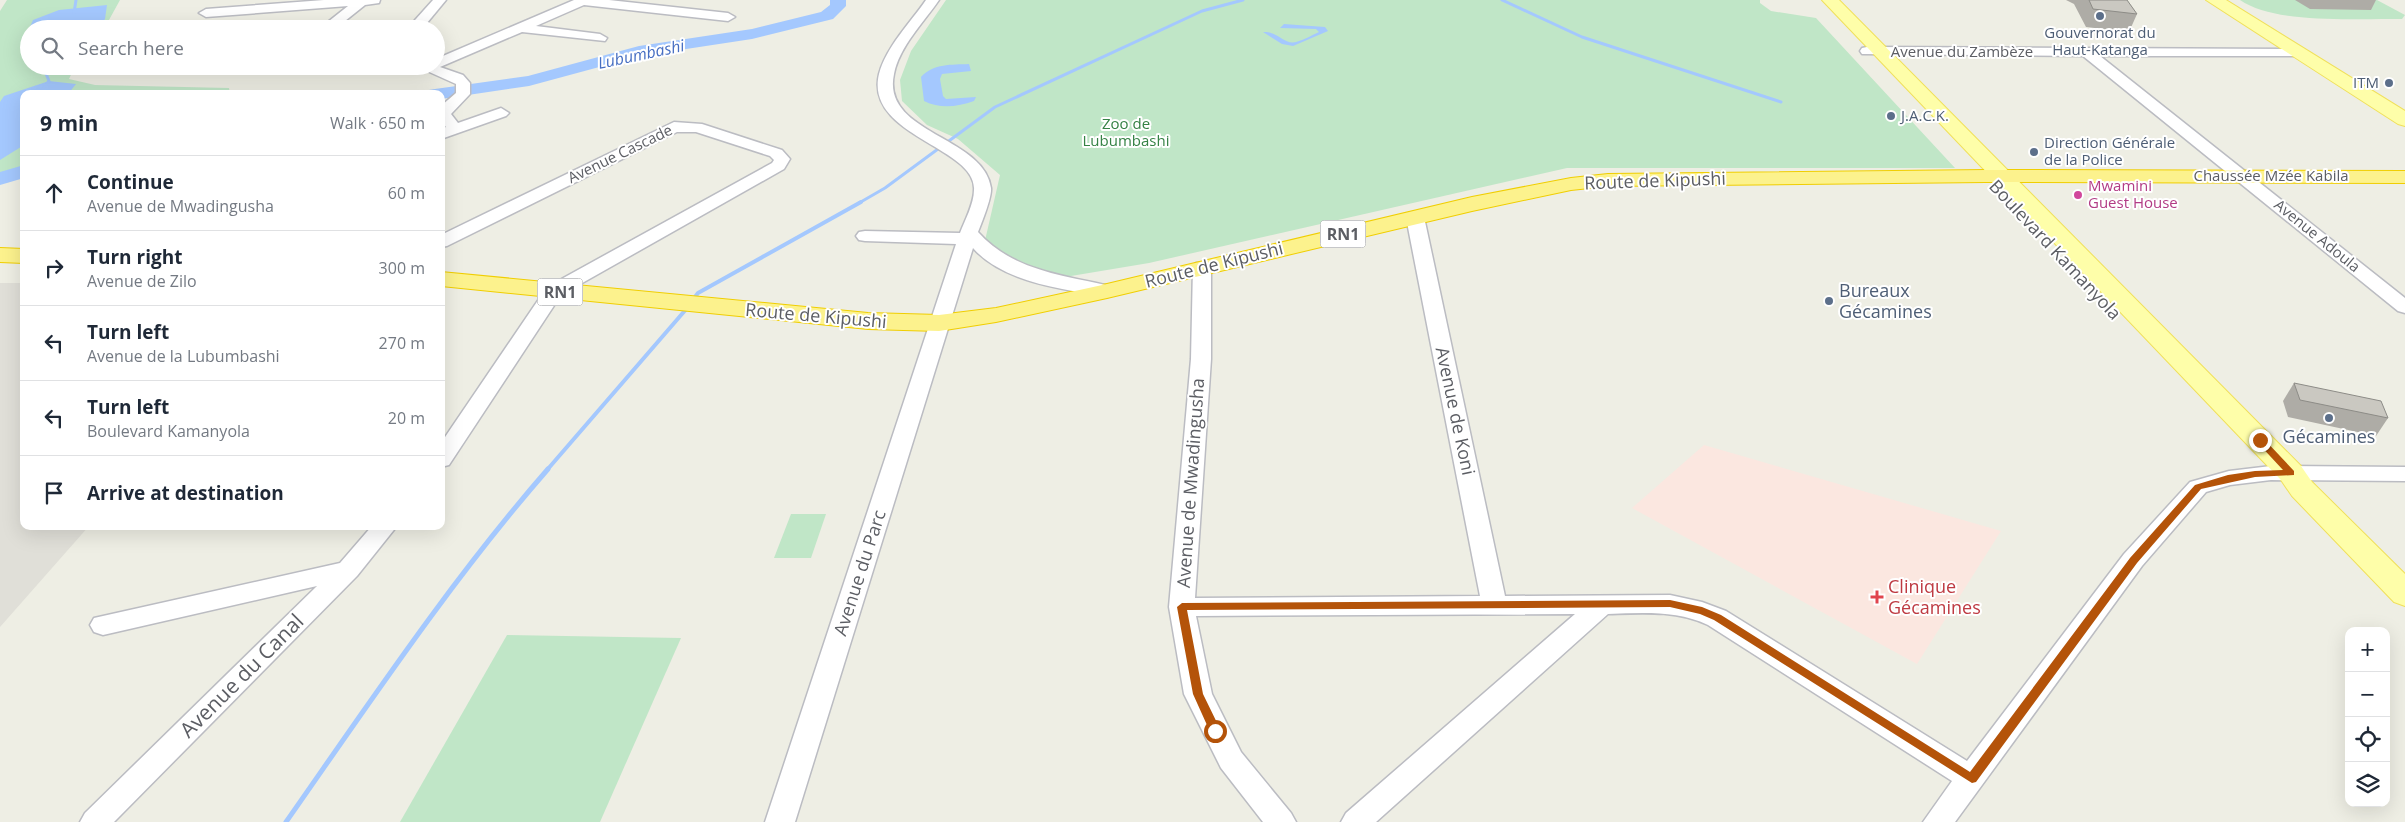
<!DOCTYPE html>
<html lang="en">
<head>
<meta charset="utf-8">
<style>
	body { margin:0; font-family:"Open Sans",sans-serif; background:#f6f6f7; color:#1f2937 }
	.controls { position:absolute; right:15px; bottom:15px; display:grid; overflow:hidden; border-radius:10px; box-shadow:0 5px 20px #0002 }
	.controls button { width:45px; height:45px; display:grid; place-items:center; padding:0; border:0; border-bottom:1px solid #e0e1e3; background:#fff; color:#1f2937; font:25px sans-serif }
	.stop { position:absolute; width:15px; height:15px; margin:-11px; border:4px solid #b45309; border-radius:50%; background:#fff }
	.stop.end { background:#b45309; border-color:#fff; box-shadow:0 1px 5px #0008 }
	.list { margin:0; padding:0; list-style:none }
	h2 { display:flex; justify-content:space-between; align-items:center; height:65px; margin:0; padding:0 20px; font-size:21px }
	h2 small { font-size:16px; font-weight:400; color:#747a83 }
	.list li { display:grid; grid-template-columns:32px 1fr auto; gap:15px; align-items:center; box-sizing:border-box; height:75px; padding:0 20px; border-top:1px solid #e0e1e3 }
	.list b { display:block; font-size:19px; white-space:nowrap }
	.list p { margin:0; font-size:16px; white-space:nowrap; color:#747a83 }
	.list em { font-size:16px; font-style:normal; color:#747a83 }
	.icon { flex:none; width:28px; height:28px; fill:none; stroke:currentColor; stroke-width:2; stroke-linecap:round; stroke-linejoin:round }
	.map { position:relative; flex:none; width:2405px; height:822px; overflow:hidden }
	.search { position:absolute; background:#fff; box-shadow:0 5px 20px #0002; left:20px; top:20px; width:425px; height:55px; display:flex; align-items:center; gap:12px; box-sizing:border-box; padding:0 18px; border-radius:28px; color:#747a83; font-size:19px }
	.panel { position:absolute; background:#fff; box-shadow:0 5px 20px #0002; left:20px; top:90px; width:425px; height:440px; border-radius:10px }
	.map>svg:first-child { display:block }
	.industrial { fill:#e0dfd8 }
	.medical { fill:#fbe7e0 }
	.green { fill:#c0e6c7 }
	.water { fill:#a4c8fe }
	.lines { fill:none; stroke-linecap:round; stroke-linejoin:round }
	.stream-far2 { stroke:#a4c8fe; stroke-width:3 }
	.stream-far1 { stroke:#a4c8fe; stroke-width:4 }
	.stream { stroke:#a4c8fe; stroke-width:5 }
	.river { fill:#a4c8fe; fill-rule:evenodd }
	.minor-casing { stroke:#bbbcc2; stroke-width:3 }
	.major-casing { stroke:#f0e05b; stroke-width:2 }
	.highway-casing { stroke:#f0ce02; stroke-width:2 }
	.minor { fill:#fff; fill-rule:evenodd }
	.major { fill:#fefea9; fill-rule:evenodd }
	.highway { fill:#fcf28d; fill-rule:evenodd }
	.wall { fill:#aeaca6 }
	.building { fill:#cac8c1; stroke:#8d8c87 }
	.route { fill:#b45309 }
	.service-dot { fill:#5c6f8a; stroke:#fff; stroke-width:2 }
	.hotel-dot { fill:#d1479c; stroke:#fff; stroke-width:2 }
	.health-dot { fill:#e0444e; stroke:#fff; stroke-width:2 }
	.labels { text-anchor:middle; stroke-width:4; stroke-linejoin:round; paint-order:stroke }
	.far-service-label { font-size:15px; fill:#4e5e75; stroke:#fff; text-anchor:start }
	.far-street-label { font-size:15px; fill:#5c5e64; stroke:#fff }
	.far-park-label { font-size:15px; fill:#358245; stroke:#fff }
	.far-hotel-label { font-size:15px; fill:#b23c85; stroke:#fff; text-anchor:start }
	.far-water-label { font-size:16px; font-style:italic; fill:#466ec2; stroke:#fff }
	.shield { fill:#fff; stroke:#8d8e92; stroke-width:1 }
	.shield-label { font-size:16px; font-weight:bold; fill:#5c5e64 }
	.street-label { font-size:18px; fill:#5c5e64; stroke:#fff }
	.service-label { font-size:18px; fill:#4e5e75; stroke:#fff; text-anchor:start }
	.health-label { font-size:18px; fill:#be3a42; stroke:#fff; text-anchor:start }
	.near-street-label { font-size:21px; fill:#5c5e64; stroke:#fff }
</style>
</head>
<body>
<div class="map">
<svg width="2405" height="822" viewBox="0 0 2405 822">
	<rect width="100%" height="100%" fill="#eeeee4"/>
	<!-- industrial -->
	<polygon class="industrial" points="0,283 24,283 24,526 89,526 0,627"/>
	<!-- medical -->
	<polygon class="medical" points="1704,445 2001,531 1917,664 1632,508"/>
	<!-- green -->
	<g class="green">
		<polygon points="7,0 120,0 104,29 29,29 29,66 75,66 69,79 95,85 229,88 230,94 24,94 24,171 0,178 0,11"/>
		<polygon points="946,0 1760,0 1760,3 1771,11 1816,18 1955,168 1567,168 1149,263 1053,279 984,245 1000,175 958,139 927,125 902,101 900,80 911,51"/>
		<path d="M2240,0H2377L2405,15L2402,19C2357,18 2276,25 2240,0Z"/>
		<polygon points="791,514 826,514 811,558 774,558"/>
		<polygon points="507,635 681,638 600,822 400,822"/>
	</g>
	<!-- water -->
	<g class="water">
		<polygon points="107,5 105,19 97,29 29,29 33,20 59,10"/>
		<path d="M1284,24L1325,27L1328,31L1293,46L1282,44L1263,32C1278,31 1284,45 1296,42C1304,40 1312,35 1319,32L1316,29L1280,28Z"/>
		<path d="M969,64L971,71L942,74L940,79L943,96L946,99L976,97L974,101C957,107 940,109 924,101L921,77C934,63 951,65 969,64Z"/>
		<polygon points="49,81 76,84 68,94 24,94 24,145 0,160 0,102 4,96"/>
	</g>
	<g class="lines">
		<!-- stream-far2 -->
		<g class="stream-far2">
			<polyline points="1502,0 1582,37 1781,102"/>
			<polyline points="74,13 76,0"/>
			<polyline points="39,94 49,81 43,66"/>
			<polyline points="859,203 885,188 995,107 1202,11 1243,0"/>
		</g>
		<!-- stream-far1 -->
		<g class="stream-far1">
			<polyline points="692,301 698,293 861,202"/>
			<polyline points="547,470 688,307"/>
		</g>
		<!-- stream -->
		<path class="stream" d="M286,822C370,702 452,579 548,469"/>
		<!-- river -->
		<g class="river">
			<polygon points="830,0 846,0 846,6 833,19 752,39 640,56 529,86 441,99 441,94 426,94 429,90 435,89 528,76 639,46 752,29 821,12 830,5"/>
			<polygon points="24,165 24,178 0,185 0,172"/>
		</g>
		<defs>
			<g id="minor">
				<polygon points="324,0 380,0 379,3 365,5 335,29 319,29 348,6 206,17 199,13 206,9"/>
				<polygon points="433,0 446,0 422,29 407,29"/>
				<polygon points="574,0 609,0 728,13 735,17 728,21 584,5 536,26 600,34 607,38 605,41 522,32 440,67 463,75 470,83 470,94 451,114 458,123 501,108 509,113 506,116 441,139 441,129 446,127 441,121 441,106 456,93 456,84 416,66 436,66 436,59"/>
				<path d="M926,0H939C924,22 899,47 894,74C881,134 984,136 991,188C992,197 982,222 978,232C1014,272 1064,275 1114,287L1116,291L1114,295L1107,297C1064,289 1004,283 973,248L795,822H765L956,244L865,241L859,240L856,236L859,232L865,231L960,233C965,220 974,204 974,190C977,147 864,136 879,74C886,47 911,22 926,0Z"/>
				<polygon points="1867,47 2302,49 2304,52 2297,56 2100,56 2405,298 2405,313 2398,311 2083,56 1862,54 1860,51 1862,48"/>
				<polygon points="674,122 702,124 782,150 790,159 784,169 561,295 449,465 441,467 441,443 547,287 772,163 774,160 770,156 696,132 677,132 447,246 441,247 441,235"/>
				<path d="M1415,212L1421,213L1424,217L1505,596L1670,595L1702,602L1726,611L1967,761L2124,554L2190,482L2229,471L2271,466L2405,467V481L2271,480L2230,485L2206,492L2142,566L1955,822H1923L1952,781L1708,625C1676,610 1642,613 1608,614L1376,822H1341L1346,813L1575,614L1196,616L1212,694L1241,752L1291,813L1296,822H1263L1221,768L1184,694L1169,607L1191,359L1193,267L1196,263H1208L1211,267V359L1195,598L1480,596L1406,217L1409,213Z"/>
				<polygon points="372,526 397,526 357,576 114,822 80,822 85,813 317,586 103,635 94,632 90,625 94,618 340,563"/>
			</g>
			<g id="major">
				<polygon points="1822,0 1839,0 2301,466 2312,482 2405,574 2405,606 2394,602 2292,496 2281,480"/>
				<polygon points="2206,0 2226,0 2405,111 2405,126 2398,124"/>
			</g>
			<g id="highway">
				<polygon points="1986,170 2405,171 2405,183 1986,182 1608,186 1571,190 1472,211 1107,298 996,322 939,331 868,329 441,286 441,272 868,313 939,315 996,308 1107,284 1472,197 1571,178 1608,174"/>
				<polygon points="0,248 24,249 24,263 0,262"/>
			</g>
		</defs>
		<!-- minor casing -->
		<use href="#minor" class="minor-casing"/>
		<!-- major casing -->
		<use href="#major" class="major-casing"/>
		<!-- highway casing -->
		<use href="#highway" class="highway-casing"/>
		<!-- minor -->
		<use href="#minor" class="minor"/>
		<!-- major -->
		<use href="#major" class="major"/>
		<!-- highway -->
		<use href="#highway" class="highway"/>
	</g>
	<!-- wall -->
	<g class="wall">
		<polygon points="2066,0 2127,0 2137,14 2129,32 2086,27 2074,4"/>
		<polygon points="2295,0 2376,0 2371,10 2310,9"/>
		<polygon points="2294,383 2388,418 2376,436 2288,417 2283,401"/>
	</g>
	<!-- building -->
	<g class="building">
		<polygon points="2089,0 2127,0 2137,14 2093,9"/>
		<polygon points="2294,383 2381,401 2388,418 2300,400"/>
	</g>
	<!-- route -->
	<polygon class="route" points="2257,438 2263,438 2294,471 2294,475 2255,477 2201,489 2137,563 1976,782 1972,783 1714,620 1700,614 1670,607 1187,610 1203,694 1221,731 1219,734 1211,734 1193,694 1177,607 1182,603 1670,600 1702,607 1721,615 1970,772 2130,558 2195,485 2228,475 2255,471 2283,470 2257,442"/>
	<!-- markers -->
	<g class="service-dot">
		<circle cx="2100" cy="16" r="5"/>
		<circle cx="2389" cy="83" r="5"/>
		<circle cx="1891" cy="116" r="5"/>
		<circle cx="2034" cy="152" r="5"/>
		<circle cx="1829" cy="301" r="5"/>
		<circle cx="2329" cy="418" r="5"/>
	</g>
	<circle class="hotel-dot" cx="2078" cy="195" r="5"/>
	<path class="health-dot" d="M1874.5 589.5h5v5h5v5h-5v5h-5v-5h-5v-5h5z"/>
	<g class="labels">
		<!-- far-service labels -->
		<g class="far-service-label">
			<text x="2100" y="38" text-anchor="middle">Gouvernorat du<tspan x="2100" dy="17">Haut-Katanga</tspan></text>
			<text x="2379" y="88" text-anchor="end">ITM</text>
			<text x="1901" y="121">J.A.C.K.</text>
			<text x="2044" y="148">Direction Générale<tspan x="2044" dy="17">de la Police</tspan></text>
		</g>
		<!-- far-street labels -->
		<g class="far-street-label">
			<text x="1962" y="57">Avenue du Zambèze</text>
			<text transform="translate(620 154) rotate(-26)" y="5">Avenue Cascade</text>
			<text x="2271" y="181">Chaussée Mzée Kabila</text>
			<text transform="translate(2317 236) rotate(39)" y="5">Avenue Adoula</text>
		</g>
		<!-- far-park labels -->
		<g class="far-park-label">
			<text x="1126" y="129">Zoo de<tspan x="1126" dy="17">Lubumbashi</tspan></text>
		</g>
		<!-- far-hotel labels -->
		<g class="far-hotel-label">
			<text x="2088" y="191">Mwamini<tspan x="2088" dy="17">Guest House</tspan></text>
		</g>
		<!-- far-water labels -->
		<g class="far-water-label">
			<text transform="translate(641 54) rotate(-12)" y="6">Lubumbashi</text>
		</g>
		<!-- shield labels -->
		<g class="shield">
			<rect x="1320.5" y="220.5" width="45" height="27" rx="4"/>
			<rect x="537.5" y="278.5" width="45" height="27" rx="4"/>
		</g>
		<g class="shield-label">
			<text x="1343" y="240">RN1</text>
			<text x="560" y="298">RN1</text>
		</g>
		<!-- street labels -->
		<g class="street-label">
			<text transform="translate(1655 181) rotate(-2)" y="6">Route de Kipushi</text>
			<text transform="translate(2055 250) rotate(47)" y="6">Boulevard Kamanyola</text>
			<text transform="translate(1214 265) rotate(-14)" y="6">Route de Kipushi</text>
			<text transform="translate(816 316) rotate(5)" y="6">Route de Kipushi</text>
			<text transform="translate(1455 411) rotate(78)" y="6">Avenue de Koni</text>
			<text transform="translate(1191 483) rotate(-86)" y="6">Avenue de Mwadingusha</text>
			<text transform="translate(860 573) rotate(-72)" y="6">Avenue du Parc</text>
		</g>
		<!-- service labels -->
		<g class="service-label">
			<text x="1839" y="297">Bureaux<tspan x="1839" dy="21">Gécamines</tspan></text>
			<text x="2329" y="443" text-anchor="middle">Gécamines</text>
		</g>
		<!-- health labels -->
		<g class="health-label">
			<text x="1888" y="593">Clinique<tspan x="1888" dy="21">Gécamines</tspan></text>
		</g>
		<!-- near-street labels -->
		<g class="near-street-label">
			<text transform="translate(242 676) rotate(-45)" y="7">Avenue du Canal</text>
		</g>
	</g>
</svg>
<div class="controls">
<button>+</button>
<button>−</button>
<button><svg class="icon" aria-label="locate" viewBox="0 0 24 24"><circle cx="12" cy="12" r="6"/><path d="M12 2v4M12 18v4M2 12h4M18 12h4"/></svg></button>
<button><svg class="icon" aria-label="layers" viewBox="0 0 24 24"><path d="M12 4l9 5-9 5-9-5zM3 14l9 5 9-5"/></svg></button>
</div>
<div class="stop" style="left:1215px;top:731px"></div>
<div class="stop end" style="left:2260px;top:440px"></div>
<div class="search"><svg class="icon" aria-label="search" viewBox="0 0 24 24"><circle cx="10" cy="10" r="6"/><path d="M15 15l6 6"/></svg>Search here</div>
<section class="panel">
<h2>9 min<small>Walk · 650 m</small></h2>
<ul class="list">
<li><svg class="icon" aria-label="ahead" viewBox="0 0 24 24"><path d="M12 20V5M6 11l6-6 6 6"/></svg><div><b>Continue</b><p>Avenue de Mwadingusha</p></div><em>60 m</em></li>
<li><svg class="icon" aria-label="right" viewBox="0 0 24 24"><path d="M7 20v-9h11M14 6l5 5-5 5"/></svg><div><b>Turn right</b><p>Avenue de Zilo</p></div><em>300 m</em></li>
<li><svg class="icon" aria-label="left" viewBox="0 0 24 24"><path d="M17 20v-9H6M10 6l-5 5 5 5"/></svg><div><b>Turn left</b><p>Avenue de la Lubumbashi</p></div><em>270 m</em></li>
<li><svg class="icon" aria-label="left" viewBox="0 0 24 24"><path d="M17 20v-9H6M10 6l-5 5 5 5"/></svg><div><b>Turn left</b><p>Boulevard Kamanyola</p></div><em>20 m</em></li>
<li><svg class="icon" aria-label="arrive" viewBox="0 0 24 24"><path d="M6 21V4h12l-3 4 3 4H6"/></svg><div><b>Arrive at destination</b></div></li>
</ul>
</section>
</div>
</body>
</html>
